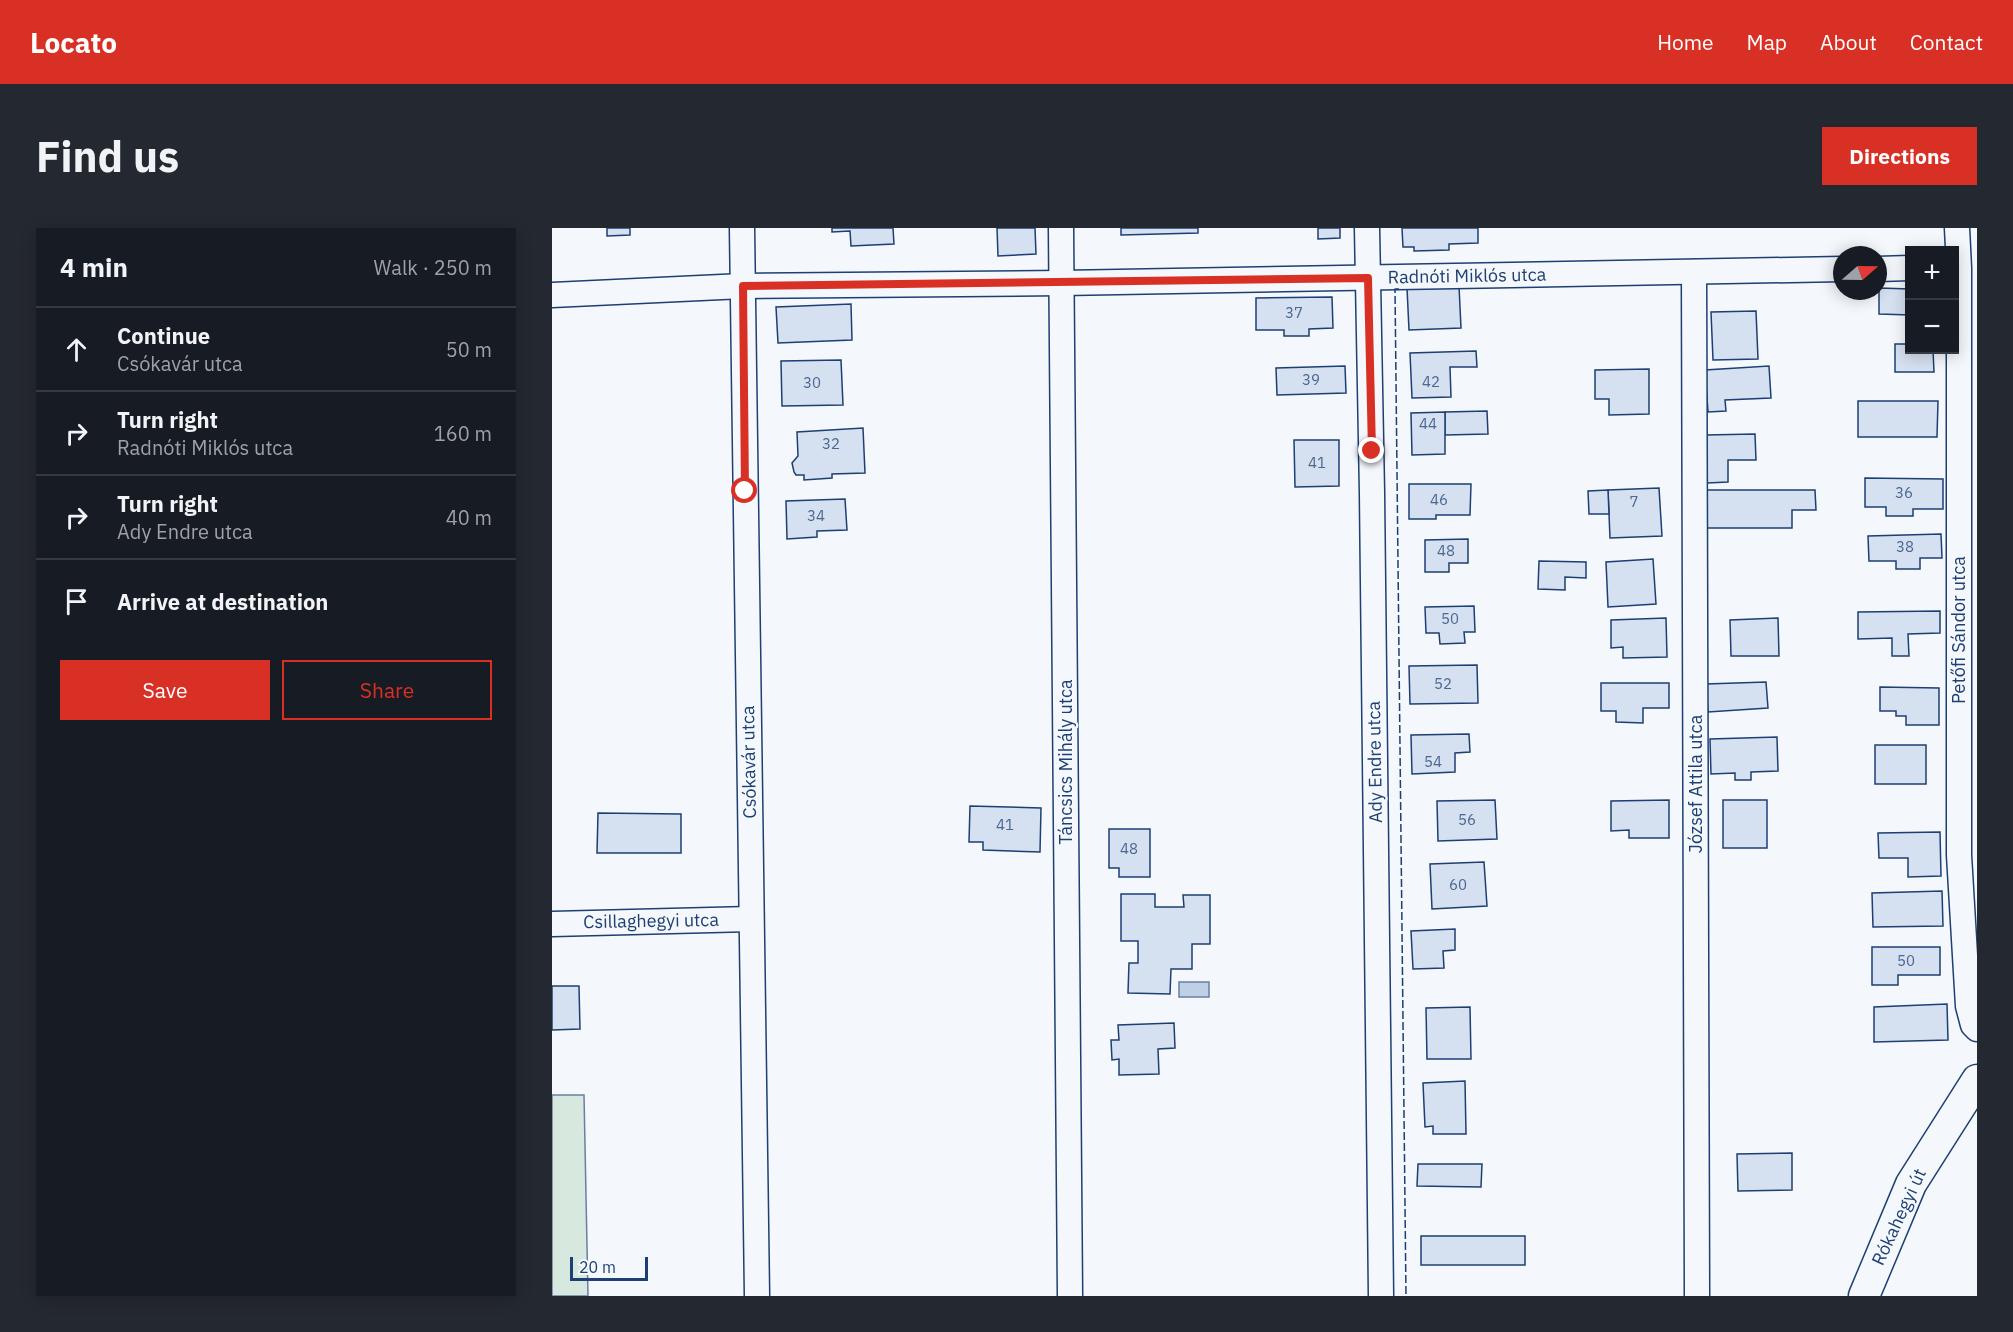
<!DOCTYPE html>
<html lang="en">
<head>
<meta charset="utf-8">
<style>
	body { margin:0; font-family:"IBM Plex Sans",sans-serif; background:#242831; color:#f1f3f6 }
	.controls { position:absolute; right:18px; top:18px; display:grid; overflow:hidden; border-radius:0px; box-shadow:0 3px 15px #0003 }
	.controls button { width:54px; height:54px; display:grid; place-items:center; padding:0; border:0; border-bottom:2px solid #363941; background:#171b24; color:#f1f3f6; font:30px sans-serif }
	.compass { position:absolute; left:1281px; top:18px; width:54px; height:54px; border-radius:50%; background:#171b24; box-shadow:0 3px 15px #0003; rotate:70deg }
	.scale { position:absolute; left:18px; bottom:15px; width:78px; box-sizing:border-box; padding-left:6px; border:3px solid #1d3f73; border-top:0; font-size:16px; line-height:21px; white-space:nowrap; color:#1d3f73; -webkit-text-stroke:4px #f4f7fb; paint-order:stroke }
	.stop { position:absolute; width:18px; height:18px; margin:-14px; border:4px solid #d93025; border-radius:50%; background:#fff }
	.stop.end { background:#d93025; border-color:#fff; box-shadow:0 2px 6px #0008 }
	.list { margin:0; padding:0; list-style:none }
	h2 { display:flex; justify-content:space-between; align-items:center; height:78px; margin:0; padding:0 24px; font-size:26px }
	h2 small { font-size:20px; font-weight:400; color:#9ea1a6 }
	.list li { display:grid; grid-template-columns:39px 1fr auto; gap:18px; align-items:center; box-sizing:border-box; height:84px; padding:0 24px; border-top:2px solid #363941 }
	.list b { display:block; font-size:22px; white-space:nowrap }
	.list p { margin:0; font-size:20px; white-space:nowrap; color:#9ea1a6 }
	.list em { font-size:20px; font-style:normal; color:#9ea1a6 }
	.actions { display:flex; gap:12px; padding:18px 24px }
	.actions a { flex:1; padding:14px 0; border:2px solid #d93025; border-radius:0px; text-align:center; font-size:21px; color:#d93025 }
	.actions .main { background:#d93025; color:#fff }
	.icon { flex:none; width:33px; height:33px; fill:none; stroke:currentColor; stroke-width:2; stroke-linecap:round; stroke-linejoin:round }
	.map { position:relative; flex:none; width:1425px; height:1068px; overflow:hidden; border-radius:0px }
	header { display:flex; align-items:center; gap:36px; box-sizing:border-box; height:84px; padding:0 30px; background:#d93025; color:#fff }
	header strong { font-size:28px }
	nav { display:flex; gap:33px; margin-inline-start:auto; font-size:21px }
	.intro { display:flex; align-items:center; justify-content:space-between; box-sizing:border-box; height:144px; padding:0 36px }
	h1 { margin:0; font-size:42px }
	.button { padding:15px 27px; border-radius:0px; background:#d93025; color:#fff; font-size:21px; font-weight:700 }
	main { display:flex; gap:36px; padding:0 36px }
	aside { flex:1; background:#171b24; border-radius:0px; box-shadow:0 3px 15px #0003 }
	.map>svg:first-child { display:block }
	.green { fill:#d7e8df; stroke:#687fa3; stroke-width:1.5 }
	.water { fill:#bed0e5; stroke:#687fa3; stroke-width:1.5 }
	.building { fill:#d5e0f0; stroke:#1d3f73; stroke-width:1.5 }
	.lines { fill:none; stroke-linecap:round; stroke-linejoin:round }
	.minor-casing { stroke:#1d3f73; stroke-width:27 }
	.tertiary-casing { stroke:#1d3f73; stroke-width:33 }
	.minor { stroke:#f4f7fb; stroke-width:24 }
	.tertiary { stroke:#f4f7fb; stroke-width:30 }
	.fence { stroke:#1d3f73; stroke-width:1.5; stroke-dasharray:8 3; stroke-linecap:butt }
	.route { stroke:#d93025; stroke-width:8 }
	.labels { text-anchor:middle; stroke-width:4.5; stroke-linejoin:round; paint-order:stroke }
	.number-label { font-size:15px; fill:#4b6792 }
	.street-label { font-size:18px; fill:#1d3f73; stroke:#f4f7fb }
</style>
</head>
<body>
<header>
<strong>Locato</strong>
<nav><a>Home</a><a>Map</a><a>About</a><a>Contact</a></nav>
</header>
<div class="intro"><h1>Find us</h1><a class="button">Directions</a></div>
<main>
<aside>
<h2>4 min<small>Walk · 250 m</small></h2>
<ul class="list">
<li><svg class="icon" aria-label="ahead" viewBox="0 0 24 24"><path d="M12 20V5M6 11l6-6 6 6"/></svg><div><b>Continue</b><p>Csókavár utca</p></div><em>50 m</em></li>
<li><svg class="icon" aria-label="right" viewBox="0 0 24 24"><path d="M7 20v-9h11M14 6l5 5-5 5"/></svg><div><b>Turn right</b><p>Radnóti Miklós utca</p></div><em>160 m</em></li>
<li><svg class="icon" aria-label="right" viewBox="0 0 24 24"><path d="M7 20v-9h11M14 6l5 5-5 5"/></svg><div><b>Turn right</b><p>Ady Endre utca</p></div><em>40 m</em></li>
<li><svg class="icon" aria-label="arrive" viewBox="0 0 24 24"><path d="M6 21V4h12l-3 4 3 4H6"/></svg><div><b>Arrive at destination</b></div></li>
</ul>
<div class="actions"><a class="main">Save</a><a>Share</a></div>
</aside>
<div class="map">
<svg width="1425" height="1068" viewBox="0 0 1425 1068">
	<rect width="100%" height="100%" fill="#f4f7fb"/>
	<!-- green -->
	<polygon class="green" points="0,867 32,867 36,1068 0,1068"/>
	<!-- water -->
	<rect class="water" x="627" y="754" width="30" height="15"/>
	<!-- building -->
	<g class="building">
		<polygon points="55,0 78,0 78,7 55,8"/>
		<polygon points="280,0 341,0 342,16 299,18 298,3 280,4"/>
		<polygon points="445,0 483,0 484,26 446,28"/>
		<polygon points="569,0 646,0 646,5 569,7"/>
		<polygon points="766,0 788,0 788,10 766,11"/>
		<polygon points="850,0 926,0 926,15 897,16 897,22 862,23 862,19 851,19"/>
		<polygon points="907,58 909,100 857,102 855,60"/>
		<polygon points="1327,60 1358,61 1358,87 1327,86"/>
		<polygon points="780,69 781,100 757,101 757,108 732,108 732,102 704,102 704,70"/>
		<polygon points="299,76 300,112 226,115 224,79"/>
		<polygon points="1204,83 1206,131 1161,132 1159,84"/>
		<polygon points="1343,116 1358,116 1358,122 1381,122 1382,144 1343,144"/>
		<polygon points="924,123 925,139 898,139 899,169 860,170 858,125"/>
		<polygon points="289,132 291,177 230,178 229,133"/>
		<polygon points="793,138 794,165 725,167 724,140"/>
		<polygon points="1217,138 1219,170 1173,172 1174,183 1156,184 1153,142"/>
		<polygon points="1097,141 1097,186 1057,187 1057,171 1043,171 1043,142"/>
		<polygon points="1306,173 1386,173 1385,209 1306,209"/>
		<polygon points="935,183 936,206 893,207 893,184"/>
		<polygon points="893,184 893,226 860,227 859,185"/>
		<polygon points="311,200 313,245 280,246 280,250 252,252 252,247 244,247 242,244 240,235 246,228 245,204"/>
		<polygon points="1203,206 1204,232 1176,232 1176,254 1155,255 1154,207"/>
		<polygon points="742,212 787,212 787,258 743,259"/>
		<polygon points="1313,250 1391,251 1391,281 1361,281 1361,288 1334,288 1334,279 1313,279"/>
		<polygon points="857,256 919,256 918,287 884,287 884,291 857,291"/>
		<polygon points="1107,260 1110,308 1058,310 1056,262"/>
		<polygon points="1056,262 1057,286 1037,286 1036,263"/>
		<polygon points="1154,262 1263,262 1264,282 1240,282 1240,300 1154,300"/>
		<polygon points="293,271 295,302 265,303 265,309 235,311 234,273"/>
		<polygon points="1389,306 1390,330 1368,330 1368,341 1344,341 1344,333 1317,333 1316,308"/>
		<polygon points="916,311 916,335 897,335 897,344 873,344 873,312"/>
		<polygon points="1101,331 1104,376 1056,379 1054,334"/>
		<polygon points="987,333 1034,334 1034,350 1013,349 1013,362 986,361"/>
		<polygon points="922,378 923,404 912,404 913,415 888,416 887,405 874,405 873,379"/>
		<polygon points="1388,383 1388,405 1356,406 1357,428 1340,428 1340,410 1306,411 1306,384"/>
		<polygon points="1114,390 1115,429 1071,430 1071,419 1059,420 1059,392"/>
		<polygon points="1226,390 1227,428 1179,428 1178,392"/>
		<polygon points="925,437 926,475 858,476 857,438"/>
		<polygon points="1214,454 1216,480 1156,484 1154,456"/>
		<polygon points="1049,455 1117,455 1117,480 1091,480 1091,495 1064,494 1064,483 1049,483"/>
		<polygon points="1328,459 1387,460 1387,497 1354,497 1354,488 1344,488 1344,483 1328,483"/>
		<polygon points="917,506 918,524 903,525 903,544 860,546 859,507"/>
		<polygon points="1225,509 1226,543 1199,544 1199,552 1183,552 1183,545 1159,546 1158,511"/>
		<rect x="1323" y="517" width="51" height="39"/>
		<polygon points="943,572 945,611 886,613 885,573"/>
		<polygon points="1117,572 1117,610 1077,610 1077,602 1059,603 1059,573"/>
		<rect x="1171" y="572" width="44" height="48"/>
		<polygon points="418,578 489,580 488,624 431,622 431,614 417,614"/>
		<polygon points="46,585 129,586 129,625 45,625"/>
		<polygon points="557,601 598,601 598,649 567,649 567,640 557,640"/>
		<polygon points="1388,604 1389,648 1356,649 1356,630 1327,630 1326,605"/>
		<polygon points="932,634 935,678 880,681 878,636"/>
		<polygon points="1390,663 1391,698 1321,699 1320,665"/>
		<polygon points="569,666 603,666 603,679 632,679 631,667 658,667 658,716 640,716 640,741 619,741 618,766 576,765 577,735 586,735 586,713 569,713"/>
		<polygon points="903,701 903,722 891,723 892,740 861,741 859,703"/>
		<polygon points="1320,719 1388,719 1388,747 1346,747 1346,757 1320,757"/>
		<polygon points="0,758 27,758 28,801 0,802"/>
		<polygon points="1395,776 1396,812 1322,814 1322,779"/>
		<polygon points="918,779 919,831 875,831 874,780"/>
		<polygon points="622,795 623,820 606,821 607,846 567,847 567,831 560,832 559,812 567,812 566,797"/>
		<polygon points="913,853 914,906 881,906 881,898 873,899 871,855"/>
		<polygon points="1240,925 1240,962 1186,963 1185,926"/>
		<polygon points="866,936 930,936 929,959 865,958"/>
		<rect x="869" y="1008" width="104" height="29"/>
	</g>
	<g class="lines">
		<defs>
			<g id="minor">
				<polyline points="190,0 205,1068"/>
				<polyline points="509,0 518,1068"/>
				<polyline points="815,0 820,265 829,1068"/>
				<polyline points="1405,0 1407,40 1407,627 1416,778 1421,797 1425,801"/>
				<polyline points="1326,41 1358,40"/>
				<polyline points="1142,44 1145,1068"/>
				<polyline points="0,67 191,58 510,55 1290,41"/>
				<polyline points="0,696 199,691"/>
			</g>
			<polyline id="tertiary" points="1312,1068 1359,956 1425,852"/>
		</defs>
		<!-- minor casing -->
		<use href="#minor" class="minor-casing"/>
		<!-- tertiary casing -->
		<use href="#tertiary" class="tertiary-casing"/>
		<!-- minor -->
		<use href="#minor" class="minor"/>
		<!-- tertiary -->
		<use href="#tertiary" class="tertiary"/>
		<!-- fence -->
		<polyline class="fence" points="847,61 843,61 854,1068"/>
	</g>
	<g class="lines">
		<!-- route -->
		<polyline class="route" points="193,263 191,58 816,50 820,223"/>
	</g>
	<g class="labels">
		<!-- number labels -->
		<g class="number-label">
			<text x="742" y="90">37</text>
			<text x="759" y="157">39</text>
			<text x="879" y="159">42</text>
			<text x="260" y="160">30</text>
			<text x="876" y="201">44</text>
			<text x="279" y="221">32</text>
			<text x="765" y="240">41</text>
			<text x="1352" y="270">36</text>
			<text x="887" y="277">46</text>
			<text x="1082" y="279">7</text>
			<text x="264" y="293">34</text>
			<text x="1353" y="324">38</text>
			<text x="894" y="328">48</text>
			<text x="898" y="396">50</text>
			<text x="891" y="461">52</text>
			<text x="881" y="539">54</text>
			<text x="915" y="597">56</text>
			<text x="453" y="602">41</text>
			<text x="577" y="626">48</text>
			<text x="906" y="662">60</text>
			<text x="1354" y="738">50</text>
		</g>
		<!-- street labels -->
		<g class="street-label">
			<text transform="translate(915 48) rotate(-1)" y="6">Radnóti Miklós utca</text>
			<text transform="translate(1407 402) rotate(-90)" y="6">Petőfi Sándor utca</text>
			<text transform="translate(197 534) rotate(-91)" y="6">Csókavár utca</text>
			<text transform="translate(514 534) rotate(-90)" y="6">Táncsics Mihály utca</text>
			<text transform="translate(823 534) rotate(-91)" y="6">Ady Endre utca</text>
			<text transform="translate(1144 556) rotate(-90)" y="6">József Attila utca</text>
			<text transform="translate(99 693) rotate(-1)" y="6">Csillaghegyi utca</text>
			<text transform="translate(1347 989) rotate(-65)" y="6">Rókahegyi út</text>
		</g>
	</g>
</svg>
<div class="controls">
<button>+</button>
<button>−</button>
</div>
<svg class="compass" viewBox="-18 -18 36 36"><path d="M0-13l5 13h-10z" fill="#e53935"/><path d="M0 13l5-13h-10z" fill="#9ea1a6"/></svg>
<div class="scale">20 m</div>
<div class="stop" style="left:193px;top:263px"></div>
<div class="stop end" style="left:820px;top:223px"></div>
</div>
</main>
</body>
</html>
